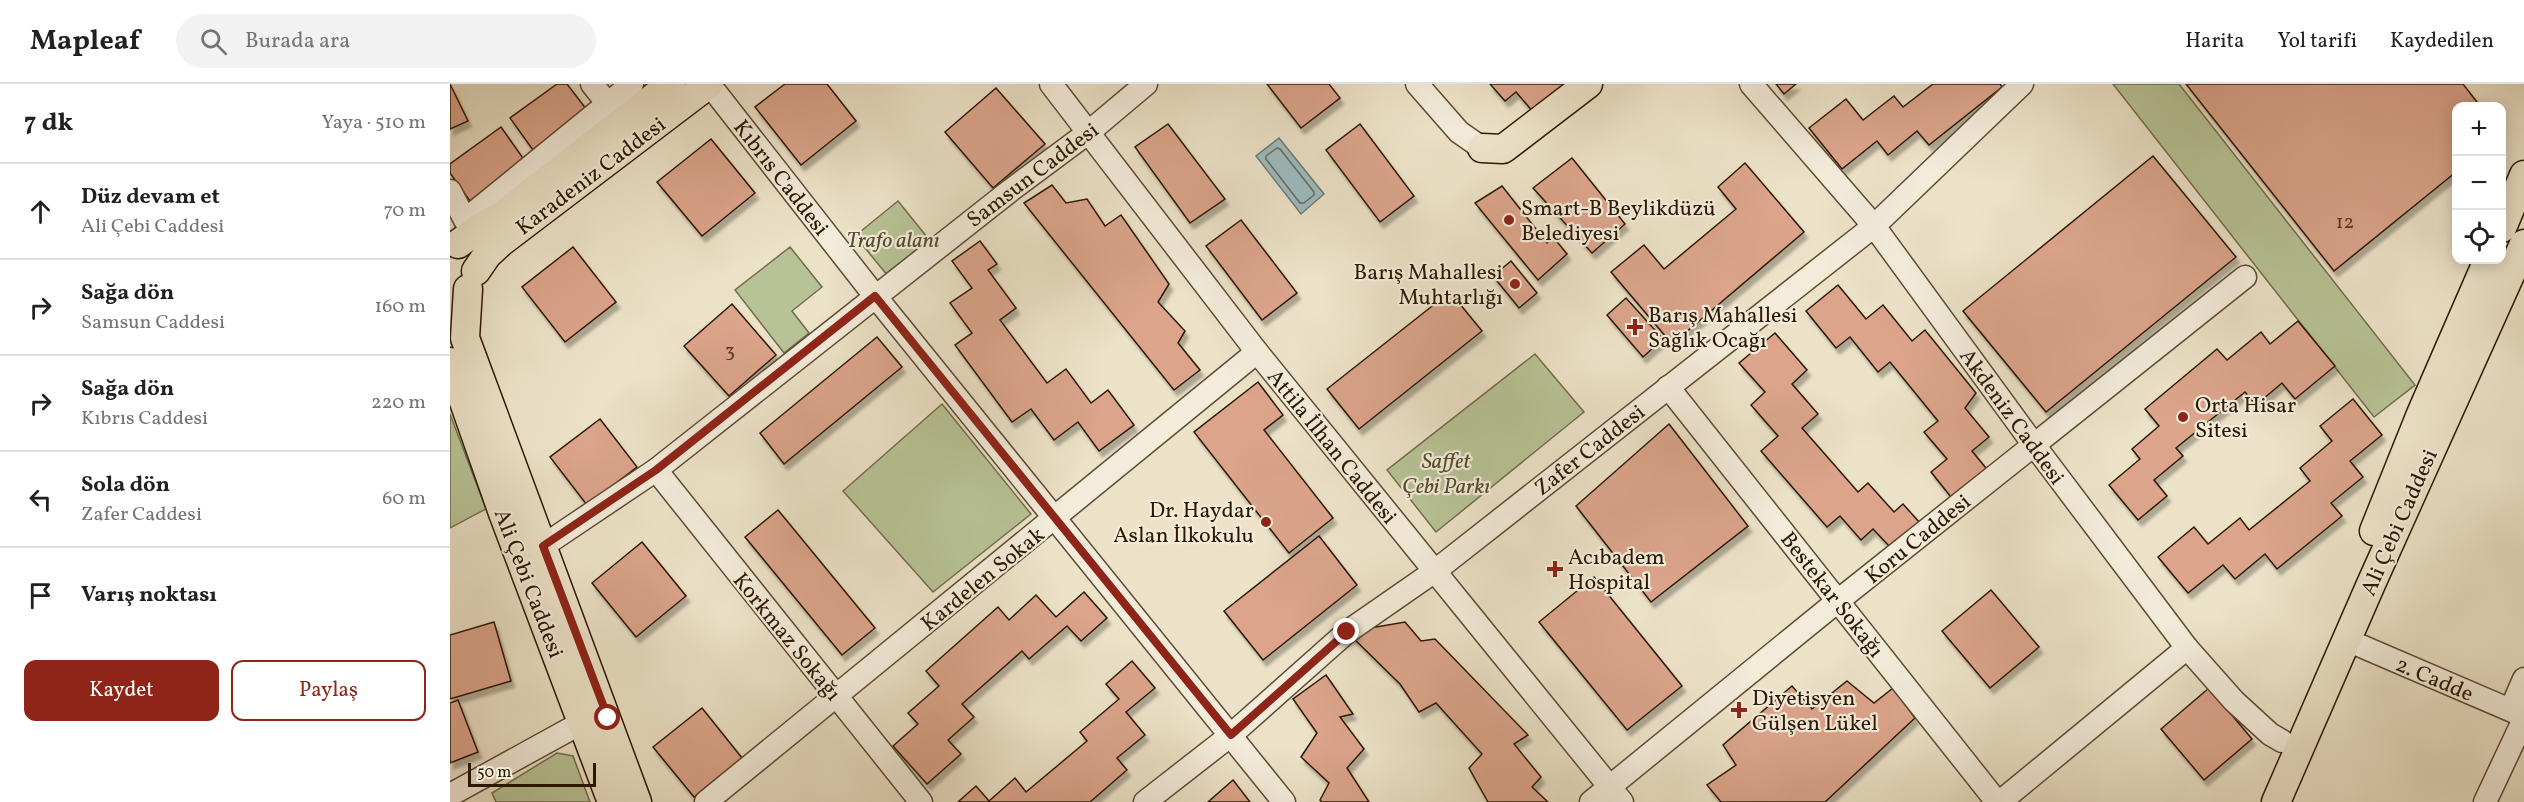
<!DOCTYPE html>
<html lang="tr">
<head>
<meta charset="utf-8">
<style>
	body { margin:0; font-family:Vollkorn,serif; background:#f2f2f2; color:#202124 }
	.controls { position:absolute; right:18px; top:18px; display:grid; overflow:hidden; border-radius:12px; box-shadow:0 3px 15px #0003 }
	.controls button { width:54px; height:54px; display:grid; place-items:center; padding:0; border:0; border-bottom:2px solid #e0e0e0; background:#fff; color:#202124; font:30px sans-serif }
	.scale { position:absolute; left:18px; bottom:15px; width:128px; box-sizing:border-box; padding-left:6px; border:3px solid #2d1900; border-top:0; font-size:16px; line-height:21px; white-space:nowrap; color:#2d1900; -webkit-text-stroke:4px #f3ecdb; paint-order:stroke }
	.stop { position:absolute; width:18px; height:18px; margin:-14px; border:4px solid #8f2418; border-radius:50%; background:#fff }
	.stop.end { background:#8f2418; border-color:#fff; box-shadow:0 2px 6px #0008 }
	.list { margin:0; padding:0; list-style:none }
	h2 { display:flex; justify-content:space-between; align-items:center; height:78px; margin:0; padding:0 24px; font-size:26px }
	h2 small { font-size:20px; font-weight:400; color:#757577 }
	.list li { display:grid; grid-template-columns:39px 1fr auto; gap:18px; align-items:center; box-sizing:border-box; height:96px; padding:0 24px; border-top:2px solid #e0e0e0 }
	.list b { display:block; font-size:22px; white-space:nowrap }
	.list p { margin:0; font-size:20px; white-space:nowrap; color:#757577 }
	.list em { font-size:20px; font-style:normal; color:#757577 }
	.actions { display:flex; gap:12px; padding:18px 24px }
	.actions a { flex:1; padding:14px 0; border:2px solid #8f2418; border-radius:12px; text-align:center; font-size:21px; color:#8f2418 }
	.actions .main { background:#8f2418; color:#fff }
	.icon { flex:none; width:33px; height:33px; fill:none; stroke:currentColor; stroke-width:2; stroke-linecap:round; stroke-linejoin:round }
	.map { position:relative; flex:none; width:2074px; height:718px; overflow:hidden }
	header { display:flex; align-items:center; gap:36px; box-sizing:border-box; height:84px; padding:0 30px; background:#fff; border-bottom:2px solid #e0e0e0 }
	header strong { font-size:28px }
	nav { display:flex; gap:33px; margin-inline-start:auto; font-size:21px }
	.search { width:420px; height:54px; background:#f2f2f2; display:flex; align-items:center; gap:15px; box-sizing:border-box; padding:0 21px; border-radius:33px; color:#757577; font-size:22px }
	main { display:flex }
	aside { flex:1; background:#fff }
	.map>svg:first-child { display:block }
	.green { fill:#b7c396; stroke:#726e4b; stroke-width:1.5 }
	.water { fill:#9dbcc0; stroke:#707b73; stroke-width:1.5 }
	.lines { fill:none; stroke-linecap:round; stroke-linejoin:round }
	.shore { stroke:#656a60; stroke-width:1.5 }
	.building { fill:#dba48b; stroke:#2d1900; stroke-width:1.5; filter:url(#shadow) }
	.minor-casing { stroke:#5d4b32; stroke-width:25 }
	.major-casing { stroke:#2d1900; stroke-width:31 }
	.minor { stroke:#f3ecdb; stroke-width:22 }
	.major { stroke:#ece2c8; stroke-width:28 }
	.route { stroke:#8f2418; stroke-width:8 }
	.poi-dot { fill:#8f2418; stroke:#f3ecdb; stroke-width:2 }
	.labels { text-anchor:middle; stroke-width:4.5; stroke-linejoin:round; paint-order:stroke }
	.number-label { font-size:20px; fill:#583c23 }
	.street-label { font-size:22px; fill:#2d1900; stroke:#f3ecdb }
	.poi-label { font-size:22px; fill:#2d1900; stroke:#f3ecdb; text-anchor:start }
	.park-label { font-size:22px; font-style:italic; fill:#564c2d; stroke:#f3ecdb }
</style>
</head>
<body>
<header>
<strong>Mapleaf</strong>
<div class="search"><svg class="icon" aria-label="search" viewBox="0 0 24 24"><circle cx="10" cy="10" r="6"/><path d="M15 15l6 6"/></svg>Burada ara</div>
<nav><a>Harita</a><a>Yol tarifi</a><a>Kaydedilen</a></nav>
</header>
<main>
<aside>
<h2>7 dk<small>Yaya · 510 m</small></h2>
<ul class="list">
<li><svg class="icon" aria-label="ahead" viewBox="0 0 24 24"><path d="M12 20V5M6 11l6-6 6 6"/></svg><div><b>Düz devam et</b><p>Ali Çebi Caddesi</p></div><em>70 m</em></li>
<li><svg class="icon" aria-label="right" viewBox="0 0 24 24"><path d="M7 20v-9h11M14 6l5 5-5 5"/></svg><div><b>Sağa dön</b><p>Samsun Caddesi</p></div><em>160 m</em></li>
<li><svg class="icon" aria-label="right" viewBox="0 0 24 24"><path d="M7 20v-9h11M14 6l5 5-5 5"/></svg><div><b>Sağa dön</b><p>Kıbrıs Caddesi</p></div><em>220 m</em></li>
<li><svg class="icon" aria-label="left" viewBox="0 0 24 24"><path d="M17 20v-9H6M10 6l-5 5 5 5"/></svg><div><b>Sola dön</b><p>Zafer Caddesi</p></div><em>60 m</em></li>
<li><svg class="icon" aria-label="arrive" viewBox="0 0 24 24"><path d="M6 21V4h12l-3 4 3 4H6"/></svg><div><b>Varış noktası</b></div></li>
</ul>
<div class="actions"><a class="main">Kaydet</a><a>Paylaş</a></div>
</aside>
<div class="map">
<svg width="2074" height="718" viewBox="0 0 2074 718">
	<defs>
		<filter id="shadow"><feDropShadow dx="3.5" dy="6" stdDeviation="1.5" flood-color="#0004"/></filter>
	</defs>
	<rect width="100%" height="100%" fill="#ece2c8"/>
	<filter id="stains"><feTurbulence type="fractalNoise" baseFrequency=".00333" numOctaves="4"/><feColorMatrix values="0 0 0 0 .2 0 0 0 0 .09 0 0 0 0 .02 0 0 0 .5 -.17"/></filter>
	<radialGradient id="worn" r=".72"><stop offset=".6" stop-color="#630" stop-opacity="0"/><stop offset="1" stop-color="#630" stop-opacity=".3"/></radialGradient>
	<!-- green -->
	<g class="green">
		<polygon points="1663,0 1729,0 1965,301 1924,333"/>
		<polygon points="448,117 481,158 438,192 405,152"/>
		<polygon points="340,163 372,203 342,227 359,249 334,269 285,206"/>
		<polygon points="1085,270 1134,328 986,448 937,386"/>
		<polygon points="492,320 581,430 483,508 393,407"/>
		<polygon points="0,330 36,425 0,444"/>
		<polygon points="107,669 123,672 140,718 46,718 42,709"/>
	</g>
	<!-- water -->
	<polygon class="water" points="829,54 874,110 851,130 806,72"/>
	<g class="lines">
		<!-- shore -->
		<polygon class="shore" points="827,64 830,65 864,108 864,111 854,119 850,119 816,75 816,72"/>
	</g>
	<!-- building -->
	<g class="building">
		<polygon points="0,0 18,37 0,45"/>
		<polygon points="107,0 117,0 137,26 83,66 60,34"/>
		<polygon points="335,0 377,0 406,37 351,81 305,23"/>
		<polygon points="817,0 879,0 890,14 851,44"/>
		<polygon points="1040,0 1121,0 1085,30 1066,8 1055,17"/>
		<polygon points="1326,0 1346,0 1334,10"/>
		<polygon points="1483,0 1550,0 1552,3 1479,61 1467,47 1438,71 1427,57 1392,85 1359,44 1396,15 1413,36 1444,12 1453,23"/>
		<polygon points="1736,0 2013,0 2030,22 2006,22 2006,88 1884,187"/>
		<polygon points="546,4 595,60 543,104 495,48"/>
		<polygon points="718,40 775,115 740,139 685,63"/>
		<polygon points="910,40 964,112 930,138 876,66"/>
		<polygon points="51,43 75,77 20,117 0,89 0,80"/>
		<polygon points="261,55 305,109 252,152 207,98"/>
		<polygon points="1703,72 1786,173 1596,328 1513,227"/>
		<polygon points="1122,74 1175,140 1142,169 1083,104"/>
		<polygon points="1295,79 1354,148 1222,260 1161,188 1194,161 1214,185 1286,125 1268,103"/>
		<polygon points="602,101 616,119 637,115 655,142 671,131 719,200 708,218 735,247 728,259 750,286 724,306 574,119"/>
		<polygon points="1052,102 1097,159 1104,154 1117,170 1088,196 1025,119"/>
		<polygon points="791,136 847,209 812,236 756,162"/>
		<polygon points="530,157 547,180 538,186 566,224 550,236 597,299 616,285 641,319 658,306 684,341 649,367 628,338 604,356 581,325 562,338 505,261 522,249 500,219 522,204 502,177"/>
		<polygon points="123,163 166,218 115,258 72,203"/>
		<polygon points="1061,177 1087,209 1069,224 1043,192"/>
		<polygon points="1388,201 1416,235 1433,221 1462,257 1475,246 1526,309 1515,324 1539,353 1522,367 1540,389 1505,418 1481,388 1497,375 1474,348 1488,337 1440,278 1428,288 1400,253 1386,264 1356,227"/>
		<polygon points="1000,208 1032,247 909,345 877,305"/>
		<polygon points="1176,214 1213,255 1193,273 1157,231"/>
		<polygon points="282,220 326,271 279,312 234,262"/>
		<polygon points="1848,237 1885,282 1845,315 1832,299 1806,321 1795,308 1726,364 1733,372 1704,396 1717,412 1688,436 1659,401 1690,375 1682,365 1709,342 1695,325 1767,265 1777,276 1811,248 1820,260"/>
		<polygon points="1325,249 1357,286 1342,300 1368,330 1352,344 1408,408 1418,399 1444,428 1453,420 1470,439 1441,464 1423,445 1411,456 1390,432 1377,443 1311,367 1328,352 1301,321 1315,308 1289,279"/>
		<polygon points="427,253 452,283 334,380 310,349"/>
		<polygon points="808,298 833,331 814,346 883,434 839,469 744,348"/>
		<polygon points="1903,315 1932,351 1900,377 1913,393 1881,419 1892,432 1827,485 1815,470 1785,495 1773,481 1738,509 1708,473 1744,443 1758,460 1790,434 1799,446 1860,397 1850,384 1882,357 1870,342"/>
		<polygon points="150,335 187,383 137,421 100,373"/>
		<polygon points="1219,340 1298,442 1201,518 1126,422"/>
		<polygon points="328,426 425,544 392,571 295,453"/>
		<polygon points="869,452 907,501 813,576 774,527"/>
		<polygon points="192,458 236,512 186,553 142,499"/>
		<polygon points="1144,493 1232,602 1177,646 1089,538"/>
		<polygon points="1541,506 1589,563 1540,604 1492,547"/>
		<polygon points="634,508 657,534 631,557 617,542 579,575 572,567 512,620 524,633 498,656 511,670 477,700 443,662 468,640 458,629 489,602 476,587 548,523 559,536 586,511 606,533"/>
		<polygon points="44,538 61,597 0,615 0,551"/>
		<polygon points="955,538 971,557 985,555 1078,651 1064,660 1091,693 1082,703 1098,718 1038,718 1019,684 1032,670 986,619 969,628 950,600 897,548"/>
		<polygon points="682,577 705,604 676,628 695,651 667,674 677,686 640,718 508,718 526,702 539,717 565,694 576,708 637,657 630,648 669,615 656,600"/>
		<polygon points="876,591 903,630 890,633 914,665 897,684 919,718 872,718 870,716 879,699 851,673 867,649 843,615"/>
		<polygon points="1397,597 1424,619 1443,604 1465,634 1375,718 1271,718 1257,701 1286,681 1273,661 1342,602 1362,625"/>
		<polygon points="1759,604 1802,655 1754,696 1711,645"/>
		<polygon points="8,616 28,668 0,679 0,619"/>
		<polygon points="252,624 292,674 244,713 203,663"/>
		<polygon points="783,696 800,718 758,718"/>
	</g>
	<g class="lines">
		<defs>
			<g id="minor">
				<polyline points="142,0 158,20"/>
				<polyline points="259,0 425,212 834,718"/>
				<polyline points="601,0 807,268 1172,718"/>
				<polyline points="967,0 1009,48 1032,64"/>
				<polyline points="1301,0 1424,142 1584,361 1737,564 1784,617 1820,650 1832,657"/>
				<polyline points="0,107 15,136 182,0"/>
				<polyline points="1218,303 1547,718"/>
				<polyline points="206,386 471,718"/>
				<polyline points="93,462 206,386 561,106 639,48 696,0"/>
				<polyline points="1897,556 2074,632"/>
				<polyline points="2061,625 2074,595"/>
				<polyline points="0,711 133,638"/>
				<polyline points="256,718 807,268"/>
				<polyline points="695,718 781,651 897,548 985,487 1424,142 1572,0"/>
				<polyline points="1141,718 1389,516 1795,193"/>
				<polyline points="1550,718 1737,564"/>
				<polyline points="2035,718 2074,635"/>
			</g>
			<g id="major">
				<polyline points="1032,64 1053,65 1138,0"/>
				<polyline points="2052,144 2074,91"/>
				<polyline points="8,160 28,145 51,132 221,0"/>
				<polyline points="26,187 37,171 51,158 259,0"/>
				<polyline points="18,205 15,254 187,718"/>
				<polyline points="0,278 53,429 162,718"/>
				<polyline points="1924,447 1971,330 2038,176"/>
				<polyline points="1826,718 1921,500 2074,160"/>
			</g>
		</defs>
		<!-- minor casing -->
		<use href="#minor" class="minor-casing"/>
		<!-- major casing -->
		<use href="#major" class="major-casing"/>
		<!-- minor -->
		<use href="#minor" class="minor"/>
		<!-- major -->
		<use href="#major" class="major"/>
	</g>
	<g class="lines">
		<!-- route -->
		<polyline class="route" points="158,634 93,462 206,386 425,212 781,651 897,548"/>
	</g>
	<!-- markers -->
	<g class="poi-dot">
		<circle cx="1059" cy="136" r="6"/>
		<circle cx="1065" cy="200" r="6"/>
		<path d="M1182 234h6v6h6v6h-6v6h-6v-6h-6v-6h6z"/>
		<circle cx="1733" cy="333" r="6"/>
		<circle cx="816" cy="438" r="6"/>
		<path d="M1102 476h6v6h6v6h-6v6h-6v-6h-6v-6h6z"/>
		<path d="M1286 617h6v6h6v6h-6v6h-6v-6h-6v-6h6z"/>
	</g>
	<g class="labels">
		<!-- number labels -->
		<g class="number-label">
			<text x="1895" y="144">12</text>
			<text x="280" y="273">3</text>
		</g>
		<!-- street labels -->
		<g class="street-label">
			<text transform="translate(582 90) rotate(-37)" y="8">Samsun Caddesi</text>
			<text transform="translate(140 91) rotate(-37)" y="8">Karadeniz Caddesi</text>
			<text transform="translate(332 93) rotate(52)" y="8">Kıbrıs Caddesi</text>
			<text transform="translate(1563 332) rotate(54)" y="8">Akdeniz Caddesi</text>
			<text transform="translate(883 362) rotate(51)" y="8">Attila İlhan Caddesi</text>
			<text transform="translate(1139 365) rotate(-38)" y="8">Zafer Caddesi</text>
			<text transform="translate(1948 438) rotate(-66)" y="8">Ali Çebi Caddesi</text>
			<text transform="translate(1467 454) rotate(-39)" y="8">Koru Caddesi</text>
			<text transform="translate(532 494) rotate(-39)" y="8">Kardelen Sokak</text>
			<text transform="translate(80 499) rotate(69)" y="8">Ali Çebi Caddesi</text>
			<text transform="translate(1383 510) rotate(52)" y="8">Bestekar Sokağı</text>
			<text transform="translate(338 552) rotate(51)" y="8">Korkmaz Sokağı</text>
			<text transform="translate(1985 594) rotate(23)" y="8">2. Cadde</text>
		</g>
		<!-- poi labels -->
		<g class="poi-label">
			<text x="1071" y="131">Smart-B Beylikdüzü<tspan x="1071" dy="25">Belediyesi</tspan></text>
			<text x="1053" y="195" text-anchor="end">Barış Mahallesi<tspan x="1053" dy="25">Muhtarlığı</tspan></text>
			<text x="1198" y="238">Barış Mahallesi<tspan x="1198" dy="25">Sağlık Ocağı</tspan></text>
			<text x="1745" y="328">Orta Hisar<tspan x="1745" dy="25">Sitesi</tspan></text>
			<text x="804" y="433" text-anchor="end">Dr. Haydar<tspan x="804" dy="25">Aslan İlkokulu</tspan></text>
			<text x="1118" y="480">Acıbadem<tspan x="1118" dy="25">Hospital</tspan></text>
			<text x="1302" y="621">Diyetisyen<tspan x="1302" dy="25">Gülşen Lükel</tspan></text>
		</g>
		<!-- park labels -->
		<g class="park-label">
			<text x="443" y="163">Trafo alanı</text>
			<text x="996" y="384">Saffet<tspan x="996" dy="25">Çebi Parkı</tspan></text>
		</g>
	</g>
	<rect width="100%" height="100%" filter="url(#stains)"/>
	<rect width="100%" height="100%" fill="url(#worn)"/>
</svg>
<div class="controls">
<button>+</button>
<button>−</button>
<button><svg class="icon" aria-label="locate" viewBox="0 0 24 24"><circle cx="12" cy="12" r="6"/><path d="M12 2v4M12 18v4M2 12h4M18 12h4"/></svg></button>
</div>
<div class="scale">50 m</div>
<div class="stop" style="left:158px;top:634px"></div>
<div class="stop end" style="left:897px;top:548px"></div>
</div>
</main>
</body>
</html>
